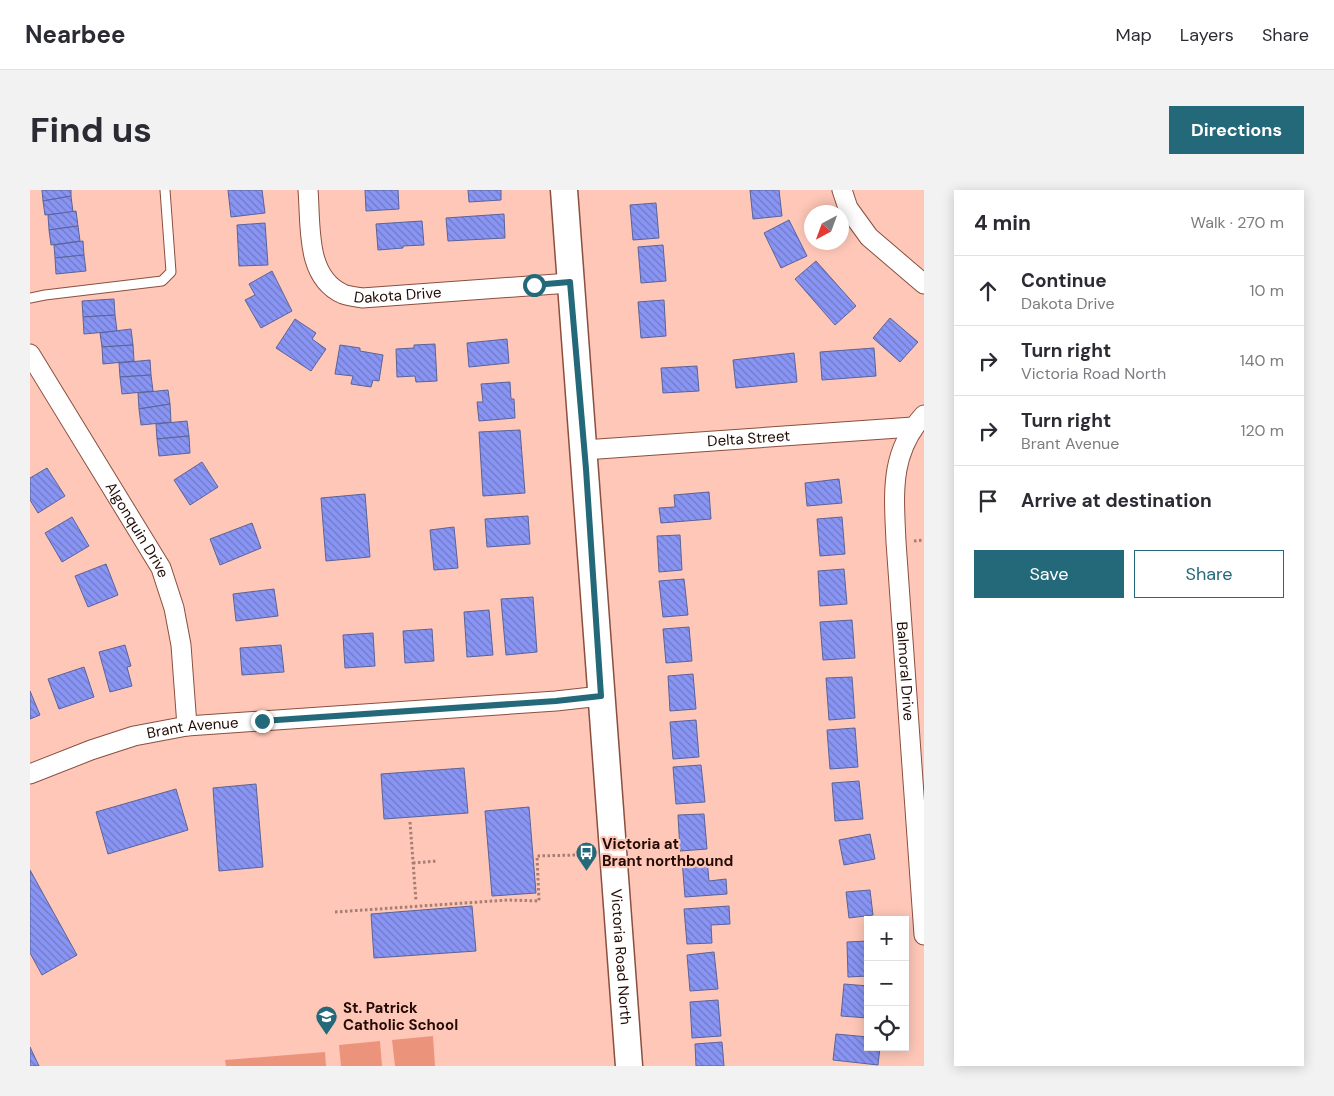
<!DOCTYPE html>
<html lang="en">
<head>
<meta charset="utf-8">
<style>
	body { margin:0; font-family:"DM Sans",sans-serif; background:#f2f2f3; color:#2b2b33 }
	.controls { position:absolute; right:15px; bottom:15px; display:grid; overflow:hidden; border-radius:0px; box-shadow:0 2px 12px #0003 }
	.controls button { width:45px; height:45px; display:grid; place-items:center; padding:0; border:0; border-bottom:1px solid #e1e1e2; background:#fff; color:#2b2b33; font:25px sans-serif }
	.compass { position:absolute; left:774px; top:15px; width:45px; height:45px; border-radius:50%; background:#fff; box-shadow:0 2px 12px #0003; rotate:221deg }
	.stop { position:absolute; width:15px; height:15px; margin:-11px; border:4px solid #246979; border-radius:50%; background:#fff }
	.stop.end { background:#246979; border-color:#fff; box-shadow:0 1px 5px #0008 }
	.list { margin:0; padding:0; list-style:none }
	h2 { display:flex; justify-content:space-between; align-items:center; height:65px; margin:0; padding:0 20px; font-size:21px }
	h2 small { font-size:16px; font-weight:400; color:#7c7c81 }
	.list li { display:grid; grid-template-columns:32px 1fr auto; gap:15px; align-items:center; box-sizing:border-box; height:70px; padding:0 20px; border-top:1px solid #e1e1e2 }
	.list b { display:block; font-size:19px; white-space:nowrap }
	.list p { margin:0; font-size:16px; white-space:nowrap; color:#7c7c81 }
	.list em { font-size:16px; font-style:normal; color:#7c7c81 }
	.actions { display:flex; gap:10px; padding:15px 20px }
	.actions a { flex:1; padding:11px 0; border:1px solid #246979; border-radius:0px; text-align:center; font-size:18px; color:#246979 }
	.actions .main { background:#246979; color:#fff }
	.icon { flex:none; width:28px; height:28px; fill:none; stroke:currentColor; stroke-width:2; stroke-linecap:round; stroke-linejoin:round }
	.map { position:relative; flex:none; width:894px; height:876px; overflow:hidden; border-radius:0px }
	header { display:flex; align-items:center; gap:30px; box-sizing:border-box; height:70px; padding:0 25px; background:#fff; border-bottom:1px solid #e1e1e2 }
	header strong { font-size:24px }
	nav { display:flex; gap:28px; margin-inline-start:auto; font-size:18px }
	.intro { display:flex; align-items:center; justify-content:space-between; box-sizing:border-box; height:120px; padding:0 30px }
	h1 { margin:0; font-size:35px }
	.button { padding:12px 22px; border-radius:0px; background:#246979; color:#fff; font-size:18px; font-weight:700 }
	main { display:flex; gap:30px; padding:0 30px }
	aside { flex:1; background:#fff; border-radius:0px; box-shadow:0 2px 12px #0003 }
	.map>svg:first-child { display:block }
	.pitch { fill:#eb947b }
	.building { fill:url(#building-back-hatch); stroke:#5b6397 }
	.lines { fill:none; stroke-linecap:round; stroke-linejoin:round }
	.lane-casing { stroke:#8a4f3f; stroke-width:11 }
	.street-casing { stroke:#8a4f3f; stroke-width:21 }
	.secondary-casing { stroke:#8a4f3f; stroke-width:29 }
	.path { stroke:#a87d72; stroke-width:3; stroke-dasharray:2.5 2.5; stroke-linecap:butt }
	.lane { stroke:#fff; stroke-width:9 }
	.street { stroke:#fff; stroke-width:19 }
	.secondary { stroke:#fff; stroke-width:26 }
	.route { stroke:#246979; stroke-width:6 }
	.labels { text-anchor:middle; stroke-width:4.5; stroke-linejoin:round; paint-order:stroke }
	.street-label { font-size:15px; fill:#230c06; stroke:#fec7b8 }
	.poi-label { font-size:15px; font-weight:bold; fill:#230c06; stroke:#fec7b8; text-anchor:start }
</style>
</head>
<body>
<header>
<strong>Nearbee</strong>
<nav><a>Map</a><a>Layers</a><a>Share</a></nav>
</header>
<div class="intro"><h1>Find us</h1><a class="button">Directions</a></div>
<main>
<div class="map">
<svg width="894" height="876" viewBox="0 0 894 876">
	<defs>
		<pattern id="building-back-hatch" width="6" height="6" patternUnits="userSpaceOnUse" patternTransform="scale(1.25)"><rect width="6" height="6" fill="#8995f4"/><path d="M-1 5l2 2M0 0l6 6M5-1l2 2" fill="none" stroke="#7078c4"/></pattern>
	</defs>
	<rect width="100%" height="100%" fill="#fec7b8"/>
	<!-- pitch -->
	<g class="pitch">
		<polygon points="403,846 405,876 365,876 362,850"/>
		<polygon points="350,851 352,876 311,876 309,855"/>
		<polygon points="295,862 296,876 196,876 195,870"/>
	</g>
	<!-- building -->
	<g class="building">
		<polygon points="12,0 41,0 41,6 13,11"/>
		<polygon points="198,0 232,0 235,23 201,27"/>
		<polygon points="335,0 368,0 369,19 336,21"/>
		<polygon points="438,0 471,0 471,10 439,12"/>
		<polygon points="720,0 749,0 752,26 723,29"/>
		<polygon points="41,6 43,22 15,25 13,11"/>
		<polygon points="626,13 629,48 603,50 600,15"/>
		<polygon points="46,21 48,36 19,40 18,25"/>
		<polygon points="474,24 475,48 418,51 416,28"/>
		<polygon points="759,30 777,66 751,78 734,43"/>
		<polygon points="392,31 394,55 373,56 373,58 348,60 346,34"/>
		<polygon points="235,33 238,75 209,76 207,35"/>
		<polygon points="48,36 50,51 21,55 19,40"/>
		<polygon points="53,51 54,65 25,68 24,55"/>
		<polygon points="633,55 636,91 611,93 608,57"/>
		<polygon points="54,65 56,81 26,84 25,68"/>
		<polygon points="786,71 826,116 805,135 765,89"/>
		<polygon points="242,81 262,121 231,138 215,110 225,105 219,94"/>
		<polygon points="84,109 85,125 53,127 52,111"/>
		<polygon points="634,110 636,146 611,148 608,112"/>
		<polygon points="85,125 87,141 54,144 53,127"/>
		<polygon points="860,128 888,152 870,172 843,148"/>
		<polygon points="265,129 286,143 282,149 296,159 281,181 246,158"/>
		<polygon points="101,139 103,155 72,157 70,143"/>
		<polygon points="477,149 479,173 439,177 437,153"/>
		<polygon points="405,154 407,191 386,192 385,186 367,187 366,159 384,158 384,155"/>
		<polygon points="103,155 104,171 73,174 72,157"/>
		<polygon points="310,155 330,158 330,161 353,165 349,191 343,190 341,197 321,194 323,186 305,184"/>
		<polygon points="844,158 846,186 792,190 790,162"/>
		<polygon points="764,163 767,192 706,198 703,170"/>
		<polygon points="120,170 121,185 90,187 89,173"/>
		<polygon points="667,176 669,201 633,203 631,178"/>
		<polygon points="121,185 123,201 92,204 90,187"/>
		<polygon points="480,192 481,209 484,209 485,228 449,231 447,212 453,212 451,194"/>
		<polygon points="138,200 140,214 109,219 108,203"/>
		<polygon points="140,214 141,232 111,235 109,219"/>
		<polygon points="157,231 159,246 127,249 126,234"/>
		<polygon points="490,240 495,303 453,306 449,242"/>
		<polygon points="159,246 160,263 129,266 127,249"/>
		<polygon points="172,272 188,297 160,315 144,290"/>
		<polygon points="17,278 35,306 8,323 0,310 0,288"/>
		<polygon points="809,289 812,313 777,316 775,293"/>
		<polygon points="679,302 681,329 631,333 629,318 645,317 644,305"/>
		<polygon points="335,304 340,367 296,371 291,308"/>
		<polygon points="498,326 500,354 457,357 455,329"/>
		<polygon points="42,327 59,356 32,372 15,343"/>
		<polygon points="812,327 815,364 790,366 787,329"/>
		<polygon points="222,333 231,358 190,375 180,349"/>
		<polygon points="424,337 428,378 404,380 400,340"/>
		<polygon points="650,345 652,380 629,382 627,346"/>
		<polygon points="76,374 88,405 58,417 45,386"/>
		<polygon points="814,379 817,414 790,416 788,381"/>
		<polygon points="654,389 658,425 633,427 629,391"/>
		<polygon points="244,399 248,426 206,431 203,404"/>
		<polygon points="503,407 507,462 476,465 471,409"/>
		<polygon points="459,420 463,465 437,467 434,422"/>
		<polygon points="822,430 825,468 793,470 790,432"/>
		<polygon points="659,437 662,471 636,473 633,439"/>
		<polygon points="402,439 404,471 375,473 373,441"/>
		<polygon points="343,443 345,476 315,478 313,445"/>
		<polygon points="95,455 101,476 97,477 102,496 80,502 69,462"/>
		<polygon points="251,455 254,482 212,485 210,458"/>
		<polygon points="54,477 64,507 29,519 18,489"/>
		<polygon points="663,484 666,519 640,521 638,486"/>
		<polygon points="822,487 825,528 799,530 796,488"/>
		<polygon points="0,501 10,525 0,529"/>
		<polygon points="666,530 669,567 643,569 640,532"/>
		<polygon points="825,538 828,577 800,579 797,540"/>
		<polygon points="671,575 675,612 646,614 643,577"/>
		<polygon points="434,578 438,623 354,629 351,584"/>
		<polygon points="829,591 833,629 805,631 802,593"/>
		<polygon points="226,594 233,677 189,681 183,598"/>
		<polygon points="146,599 158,640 78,664 66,622"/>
		<polygon points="499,617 506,703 462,706 455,621"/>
		<polygon points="674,624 677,659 650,661 648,625"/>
		<polygon points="840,644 845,669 814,675 809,650"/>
		<polygon points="677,669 679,691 696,689 697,704 655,707 652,670"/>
		<polygon points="0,680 47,765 12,785 0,763"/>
		<polygon points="840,700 843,725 819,728 816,702"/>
		<polygon points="442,716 446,761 344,768 341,724"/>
		<polygon points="699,716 700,734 681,735 682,753 657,754 654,719"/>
		<polygon points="838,751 838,786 818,787 817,752"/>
		<polygon points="684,762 688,799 660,801 657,765"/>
		<polygon points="814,794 838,796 838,828 811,826"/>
		<polygon points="688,810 691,846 662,848 660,812"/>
		<polygon points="806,844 838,847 838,857 850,857 848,875 803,870"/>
		<polygon points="692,852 694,876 666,876 665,854"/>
		<polygon points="0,857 9,876 0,876"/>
	</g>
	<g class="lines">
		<defs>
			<polyline id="lane" points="0,108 15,105 132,91 141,82 135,0"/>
			<g id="street">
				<path id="s1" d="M278,0C281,35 275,87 313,104C318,106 326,107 332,108L540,93"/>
				<polyline points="812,0 818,18 839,47 894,94"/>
				<path id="s2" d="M0,164L131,378L144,418L151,455L157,536"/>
				<path id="s3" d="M894,225C859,263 864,304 866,352L894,745"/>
				<path id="s4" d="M554,260L883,237"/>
				<path id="s5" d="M0,584L61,560L104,546L157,536L526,511L571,506"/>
			</g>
			<g id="secondary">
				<path id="s6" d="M534,0L599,876"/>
			</g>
		</defs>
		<!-- lane casing -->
		<use href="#lane" class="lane-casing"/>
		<!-- street casing -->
		<use href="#street" class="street-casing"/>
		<!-- secondary casing -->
		<use href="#secondary" class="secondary-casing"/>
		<!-- path -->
		<g class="path">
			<polyline points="884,351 894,350"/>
			<polyline points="380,632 386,711"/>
			<polyline points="383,673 407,671"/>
			<polyline points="305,722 478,710 509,711 507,666 545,665"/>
		</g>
		<!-- lane -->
		<use href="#lane" class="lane"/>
		<!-- street -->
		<use href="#street" class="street"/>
		<!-- secondary -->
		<use href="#secondary" class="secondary"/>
	</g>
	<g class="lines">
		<!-- route -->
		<polyline class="route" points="232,531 526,511 571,506 556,279 540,92 504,95"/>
	</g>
	<!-- icons -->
	<defs>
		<symbol id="bus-pin" viewBox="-11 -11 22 30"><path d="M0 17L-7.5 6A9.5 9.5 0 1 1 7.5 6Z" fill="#246979" stroke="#fec7b8"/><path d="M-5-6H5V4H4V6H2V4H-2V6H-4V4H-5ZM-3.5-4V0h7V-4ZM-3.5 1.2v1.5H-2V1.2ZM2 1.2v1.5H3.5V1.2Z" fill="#fff"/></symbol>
		<symbol id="school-pin" viewBox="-11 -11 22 30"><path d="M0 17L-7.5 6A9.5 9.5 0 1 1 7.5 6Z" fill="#246979" stroke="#fec7b8"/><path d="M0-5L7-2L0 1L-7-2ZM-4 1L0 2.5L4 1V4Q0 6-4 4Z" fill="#fff"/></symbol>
	</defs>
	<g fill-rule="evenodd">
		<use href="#bus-pin" x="544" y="650" width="25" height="34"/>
		<use href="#school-pin" x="284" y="814" width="25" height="34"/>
	</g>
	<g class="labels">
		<!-- street labels -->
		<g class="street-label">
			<text dy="5" stroke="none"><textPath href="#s1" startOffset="171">Dakota Drive</textPath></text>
			<text dy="5" stroke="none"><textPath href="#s4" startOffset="165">Delta Street</textPath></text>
			<text dy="5" stroke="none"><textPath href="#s2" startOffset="206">Algonquin Drive</textPath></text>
			<text dy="5" stroke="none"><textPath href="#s3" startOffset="264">Balmoral Drive</textPath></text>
			<text dy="5" stroke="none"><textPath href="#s5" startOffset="170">Brant Avenue</textPath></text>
			<text dy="5" stroke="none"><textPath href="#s6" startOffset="769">Victoria Road North</textPath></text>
		</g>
		<!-- poi labels -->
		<g class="poi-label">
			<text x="572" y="659">Victoria at<tspan x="572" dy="17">Brant northbound</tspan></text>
			<text x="313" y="823">St. Patrick<tspan x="313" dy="17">Catholic School</tspan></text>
		</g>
	</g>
</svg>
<div class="controls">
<button>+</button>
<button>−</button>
<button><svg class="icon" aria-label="locate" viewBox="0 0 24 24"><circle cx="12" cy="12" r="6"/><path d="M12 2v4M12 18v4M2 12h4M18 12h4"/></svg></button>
</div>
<svg class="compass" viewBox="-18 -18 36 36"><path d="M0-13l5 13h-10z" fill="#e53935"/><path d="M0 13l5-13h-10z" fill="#7c7c81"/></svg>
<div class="stop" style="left:504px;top:95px"></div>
<div class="stop end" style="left:232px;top:531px"></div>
</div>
<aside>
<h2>4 min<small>Walk · 270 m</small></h2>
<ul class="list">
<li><svg class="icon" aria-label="ahead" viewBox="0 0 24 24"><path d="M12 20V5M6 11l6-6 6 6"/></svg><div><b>Continue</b><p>Dakota Drive</p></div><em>10 m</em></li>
<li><svg class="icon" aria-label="right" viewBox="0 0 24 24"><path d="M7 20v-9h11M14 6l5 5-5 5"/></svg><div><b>Turn right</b><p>Victoria Road North</p></div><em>140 m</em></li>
<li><svg class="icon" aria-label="right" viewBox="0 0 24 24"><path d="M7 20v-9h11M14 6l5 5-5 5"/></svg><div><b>Turn right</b><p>Brant Avenue</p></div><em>120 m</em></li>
<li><svg class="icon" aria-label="arrive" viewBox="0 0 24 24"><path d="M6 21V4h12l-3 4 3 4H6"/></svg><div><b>Arrive at destination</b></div></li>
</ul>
<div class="actions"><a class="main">Save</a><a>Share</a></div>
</aside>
</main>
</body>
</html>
